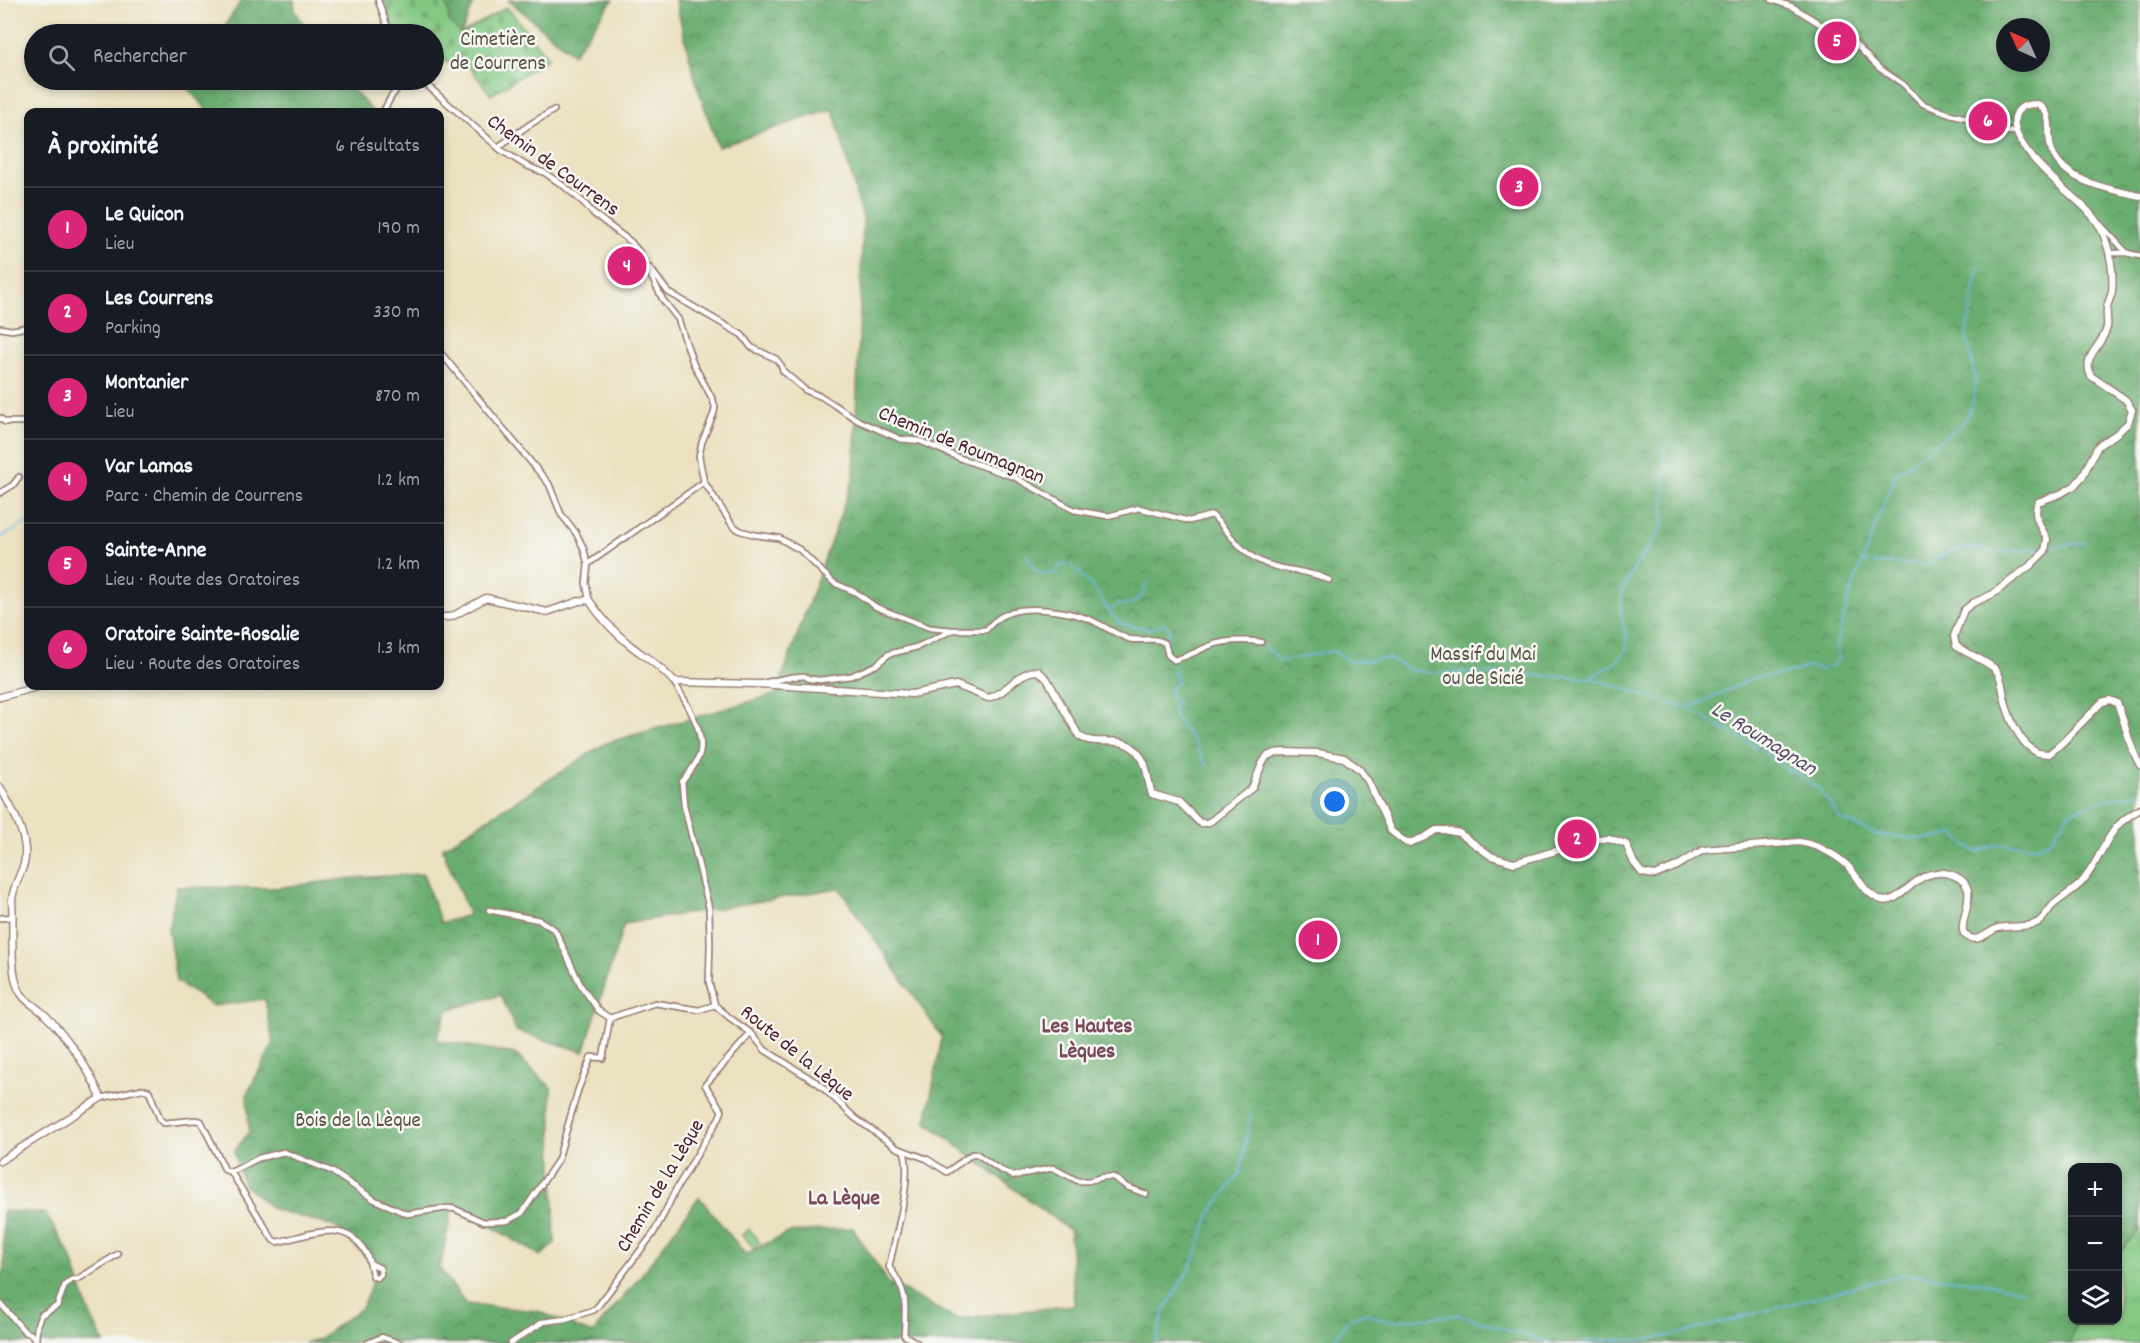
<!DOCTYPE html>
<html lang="fr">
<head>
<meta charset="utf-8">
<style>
	body { margin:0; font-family:Dekko,sans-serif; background:#20242c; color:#f1f3f6 }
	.controls { position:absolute; right:18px; bottom:18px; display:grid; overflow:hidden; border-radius:12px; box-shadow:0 3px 9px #0003 }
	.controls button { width:54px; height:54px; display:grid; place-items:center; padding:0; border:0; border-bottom:2px solid #363941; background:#171b24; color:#f1f3f6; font:30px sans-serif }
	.compass { position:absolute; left:1996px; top:18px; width:54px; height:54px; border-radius:50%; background:#171b24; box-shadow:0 3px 9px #0003; rotate:315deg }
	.you { position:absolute; left:1335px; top:802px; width:21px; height:21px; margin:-15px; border:4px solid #fff; border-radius:50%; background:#1a73e8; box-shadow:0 0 0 9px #1a73e833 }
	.badge { display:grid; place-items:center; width:39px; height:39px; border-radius:50%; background:#db2777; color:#fff; font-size:20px; font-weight:700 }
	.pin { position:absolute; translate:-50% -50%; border:3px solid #fff; box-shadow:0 2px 6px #0006 }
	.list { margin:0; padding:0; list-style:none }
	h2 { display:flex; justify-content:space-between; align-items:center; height:78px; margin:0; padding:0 24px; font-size:26px }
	h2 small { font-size:20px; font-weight:400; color:#9ea1a6 }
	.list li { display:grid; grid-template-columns:39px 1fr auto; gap:18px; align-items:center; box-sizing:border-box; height:84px; padding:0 24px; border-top:2px solid #363941 }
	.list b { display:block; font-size:22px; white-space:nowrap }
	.list p { margin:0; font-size:20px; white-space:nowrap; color:#9ea1a6 }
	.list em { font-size:20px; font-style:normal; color:#9ea1a6 }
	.icon { flex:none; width:33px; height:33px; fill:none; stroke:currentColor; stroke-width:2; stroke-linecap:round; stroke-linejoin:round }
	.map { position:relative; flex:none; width:2140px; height:1343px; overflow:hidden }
	.search { position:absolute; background:#171b24; box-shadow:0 3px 9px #0003; left:24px; top:24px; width:420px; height:66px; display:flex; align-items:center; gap:15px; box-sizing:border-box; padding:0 21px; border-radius:33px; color:#9ea1a6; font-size:22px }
	.panel { position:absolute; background:#171b24; box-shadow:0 3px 9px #0003; left:24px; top:108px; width:420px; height:582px; border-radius:12px }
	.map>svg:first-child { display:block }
	.grass { fill:url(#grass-tufts); stroke:#667457; stroke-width:1.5 }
	.forest { fill:url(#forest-crowns); stroke:#5a664e; stroke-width:1.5; fill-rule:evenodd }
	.cemetery { fill:url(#cemetery-stones); stroke:#667457; stroke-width:1.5 }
	.pitch { fill:#83c983; stroke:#667457; stroke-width:1.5 }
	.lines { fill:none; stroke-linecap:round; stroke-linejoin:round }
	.stream { stroke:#77bbed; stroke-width:1.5 }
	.minor-casing { stroke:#9a8076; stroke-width:8 }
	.tertiary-casing { stroke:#9a8076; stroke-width:9 }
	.minor { stroke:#fff; stroke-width:4.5 }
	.tertiary { stroke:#fff; stroke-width:6 }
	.labels { text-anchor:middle; stroke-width:5; stroke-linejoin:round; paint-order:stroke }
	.park-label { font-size:21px; fill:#5b5245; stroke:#f6f6f2 }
	.street-label { font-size:21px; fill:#4a1f2b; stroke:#f6f6f2 }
	.water-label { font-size:22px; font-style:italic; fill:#584e65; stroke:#f6f6f2 }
	.neighbourhood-label { font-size:22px; font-weight:bold; fill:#794b5b; stroke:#f6f6f2 }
</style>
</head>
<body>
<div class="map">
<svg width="2140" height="1343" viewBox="0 0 2140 1343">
	<defs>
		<pattern id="grass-tufts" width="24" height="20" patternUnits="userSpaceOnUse" patternTransform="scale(1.5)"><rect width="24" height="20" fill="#83c983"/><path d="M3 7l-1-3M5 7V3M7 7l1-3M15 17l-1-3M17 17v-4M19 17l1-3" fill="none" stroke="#73ac71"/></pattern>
		<pattern id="forest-crowns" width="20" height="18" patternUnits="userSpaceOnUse" patternTransform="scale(1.5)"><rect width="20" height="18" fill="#6aad71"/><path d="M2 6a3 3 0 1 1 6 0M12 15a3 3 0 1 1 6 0" fill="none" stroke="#598c5d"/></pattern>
		<pattern id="cemetery-stones" width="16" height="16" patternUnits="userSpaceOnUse" patternTransform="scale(1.5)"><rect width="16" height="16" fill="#83c983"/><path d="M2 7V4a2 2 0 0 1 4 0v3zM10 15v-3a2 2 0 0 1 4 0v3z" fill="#73ac71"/></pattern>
	</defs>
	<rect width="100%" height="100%" fill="#f6f6f2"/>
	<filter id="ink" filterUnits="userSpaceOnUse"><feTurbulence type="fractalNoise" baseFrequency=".0167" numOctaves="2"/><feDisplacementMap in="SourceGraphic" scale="12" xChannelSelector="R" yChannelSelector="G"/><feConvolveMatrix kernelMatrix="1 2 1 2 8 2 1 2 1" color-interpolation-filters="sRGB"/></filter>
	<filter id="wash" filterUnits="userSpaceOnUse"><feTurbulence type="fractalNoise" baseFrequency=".008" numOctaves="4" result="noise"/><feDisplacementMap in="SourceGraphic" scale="24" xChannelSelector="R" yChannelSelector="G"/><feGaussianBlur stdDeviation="1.35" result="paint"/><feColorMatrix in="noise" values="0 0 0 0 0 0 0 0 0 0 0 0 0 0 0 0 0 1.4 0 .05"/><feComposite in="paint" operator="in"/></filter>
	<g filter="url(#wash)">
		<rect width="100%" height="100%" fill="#ebe1c0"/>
		<!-- grass -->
		<polygon class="grass" points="2140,1227 2140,1343 2069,1343 2068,1340 2078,1321 2118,1320 2118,1255"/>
		<!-- forest -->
		<g class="forest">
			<polygon points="242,0 294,0 295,11 311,34 223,34 227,22"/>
			<polygon points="446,0 475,0 461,34 450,22"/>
			<polygon points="508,0 613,0 573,54"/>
			<path d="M675,0H2140V1227L2118,1255V1168H2072V1320L2078,1321L2069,1343H304L319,1339L362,1307L378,1268L336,1227L273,1209L243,1184L234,1152L249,1132L247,1094L273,1044L265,999L213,1006L176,981L168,928L177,887L277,888L353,878L423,874L441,923L469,915L442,848L606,743L776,694L854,477L863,219L833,109L718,147L696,82ZM2005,27H2041V63H2005ZM839,888L942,1037L926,1122L1070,1231L1074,1305L956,1319L888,1282L853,1228L790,1232L745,1254L699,1197L640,1277L592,1334L538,1311L466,1304L440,1269L453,1204L541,1256L555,1243L551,1087L515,1054L436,1040L448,1010L501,995L516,1031L584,1052L624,924Z"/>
			<polygon points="180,80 344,80 373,112 209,112"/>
			<polygon points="3,1211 45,1213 71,1256 89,1312 104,1343 0,1343 0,1274 4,1270"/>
		</g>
		<!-- cemetery -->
		<polygon class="cemetery" points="379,0 446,0 450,22 461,34 507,7 548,58 491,95 470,68 434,59 434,34 395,34"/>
		<!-- pitch -->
		<polygon class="pitch" points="749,1229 760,1243 754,1248 742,1235"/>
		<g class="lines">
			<!-- stream -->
			<g class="stream">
				<polyline points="0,538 28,522"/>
				<polyline points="2047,547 2085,543"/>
				<path d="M1027,555C1031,571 1041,576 1056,573L1062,563L1069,564L1079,572L1100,596L1109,611L1121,624L1150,629L1165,623L1169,629L1167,645"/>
				<polyline points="1861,562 1869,562"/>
				<polyline points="1874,563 1926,565 1949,552 1969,547 1997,553 2042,548"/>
				<path d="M1110,610L1118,604C1130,607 1136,601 1145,593V586L1149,583"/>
				<polyline points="1264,646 1280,661 1333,651 1351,662 1388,658 1408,669 1431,673"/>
				<polyline points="1176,662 1173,671 1178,679 1171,690 1170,696 1177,703 1173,709 1175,717 1193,740 1206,765"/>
				<polyline points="1437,673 1460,672 1590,678 1672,704 1690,708 1706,719 1756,747 1786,769 1798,774 1819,789 1841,819 1878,835 1926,839 1955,834 1969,848 1978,852 1998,844 2038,846 2051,840 2069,813 2095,802 2140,793"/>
				<polyline points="1590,678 1618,661 1626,651 1627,639 1621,615 1622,591 1635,567 1663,527 1665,444"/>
				<polyline points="1692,707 1756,677 1784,674 1808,667 1821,669 1831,667 1839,659 1836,646 1849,597 1895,474 1963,423 1973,404 1976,380 1966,336 1979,267"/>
				<polyline points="1156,1343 1163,1314 1192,1264 1211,1212 1240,1173 1251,1114"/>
				<polyline points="1331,1343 1350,1318 1365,1313 1387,1321 1460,1315 1550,1343"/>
				<polyline points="1577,1343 1599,1340 1641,1340 1675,1335 1903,1274 1985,1283 2022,1291"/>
			</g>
		</g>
	</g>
	<g filter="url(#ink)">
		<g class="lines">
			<defs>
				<g id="minor">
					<polyline points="378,0 390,34"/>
					<polyline points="1772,0 1793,7 1828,29 1849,38 1879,68 1903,84 1923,104 1950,114 1967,118 1993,128 1999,133 2016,131"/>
					<polyline points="421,80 501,150 525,165 545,173 565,187 583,202 594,214 631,242 639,252 663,300 678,319 693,363 713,400 715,407 714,413 702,442 699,456 704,482 733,526 741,531 756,535 779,538 800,550 834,583 855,592 876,607 930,628 953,630"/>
					<polyline points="383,112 391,97 404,80"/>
					<polyline points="498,147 529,125 554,110"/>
					<polyline points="2100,224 2127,253"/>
					<polyline points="2110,253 2127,253 2140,256"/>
					<path d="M650,268L668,292L742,335L751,347L776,359L781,365L783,371L805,390L822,397L859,421L900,439L920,441L962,459L1014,477L1074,510L1108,516L1139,508L1189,521L1212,515C1227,530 1241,553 1262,562C1283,572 1308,569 1329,580"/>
					<polyline points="0,328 12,330 28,327"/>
					<polyline points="440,352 549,484 561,514 576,533 583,547 588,564 586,583 589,600"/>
					<polyline points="0,418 5,422 28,422"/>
					<polyline points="0,493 13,485 19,477"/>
					<polyline points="588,564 704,482"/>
					<path d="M674,682C685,701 705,730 700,753C697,764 689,773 682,782L684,805L709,908L710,944L709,982L715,1005L730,1018L751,1033L765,1050L819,1084L855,1118L897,1148L927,1159L947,1172L972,1154H977L997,1168L1013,1176L1053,1168L1078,1181H1088L1103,1177H1113L1127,1187L1146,1194"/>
					<path d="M763,683L791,677L804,676L810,679L820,680L851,676L876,665L889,654L917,647L953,630H986C991,624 997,618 1004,615C1025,604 1069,611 1091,620C1104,626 1115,634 1129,639C1141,642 1154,636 1165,643L1168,655L1174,660C1187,657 1197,651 1209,646C1225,640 1244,640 1261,642"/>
					<polyline points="489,910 539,920 555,930 581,986 599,1011 610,1018"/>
					<polyline points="0,918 13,917"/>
					<polyline points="101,1098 142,1089 149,1091 160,1119 164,1123 195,1120 201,1121 225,1170 231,1172 259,1158 284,1152 331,1171 375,1200 407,1214 448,1208 455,1209 484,1222 507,1221 522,1213 558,1160 578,1090 591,1057 603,1058 610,1018 655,1003 699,1010 715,1005"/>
					<path d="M904,1151C913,1179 895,1237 889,1267C908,1291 906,1305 904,1335L917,1343"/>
					<path d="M231,1172L273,1240L277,1242C308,1236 345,1216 366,1253C370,1260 370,1268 373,1276L377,1278L381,1274L380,1268L370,1263"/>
					<polyline points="0,1303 25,1332 31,1334 37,1342"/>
					<polyline points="36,1340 37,1325 41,1315 57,1306 65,1285 71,1280 78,1279 118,1254"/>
					<polyline points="368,1343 382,1337 399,1343"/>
					<polyline points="511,1343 543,1322 565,1319 594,1310 598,1306 653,1234 665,1212 675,1191 719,1118 722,1111 705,1085 751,1033"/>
				</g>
				<g id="tertiary">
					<path d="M2140,196C2110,189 2065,183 2052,151C2045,134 2056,114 2037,104C2029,104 2022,105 2017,112C2000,141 2071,193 2088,211C2093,217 2098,222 2101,229C2110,249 2114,270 2112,292C2111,298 2107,303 2107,309C2106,315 2108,321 2107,327C2103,346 2081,356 2091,376L2126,400L2132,410L2128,423L2116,434L2098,446L2082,477L2074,486L2060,494L2038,502C2032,517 2041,526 2047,539L2045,551L2031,565L1993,594L1973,603L1964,610L1954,636L1956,646C1966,653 1990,663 1996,670C2002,677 2002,688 2004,696C2008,715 2018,742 2036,752C2039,754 2045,753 2049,754L2062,743L2102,702L2110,700L2117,703C2126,724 2128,745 2140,765"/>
					<path d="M440,617H451L486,598L547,612L579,601L589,600C600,617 614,632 630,645C645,657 662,667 674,682L758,684L912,694L956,685L988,698C1007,694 1018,670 1038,671L1047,679L1079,736C1098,749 1124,730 1141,757C1149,768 1147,782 1152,794L1179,802L1200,823H1207L1211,821L1252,788L1262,764L1267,756L1275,753L1284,752L1318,753L1344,758L1359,769L1368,781L1391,831L1405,842L1409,843L1425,837L1436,830H1445L1459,833L1491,856L1514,863L1597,839L1609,838L1626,844L1634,863L1642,873L1655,875L1677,866L1703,850L1799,842C1818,845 1841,856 1853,872C1862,884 1867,895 1881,900C1901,907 1916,865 1949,874C1991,885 1949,928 1968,937C1979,943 1989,931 1998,928C2009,925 2022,928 2034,924C2043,922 2046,912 2053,905C2062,897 2073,891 2081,883C2096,867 2102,845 2115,829C2121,820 2131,815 2140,809"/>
					<polyline points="0,697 41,686"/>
					<path d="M0,787C12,809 30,838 24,864C20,876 13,887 12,900C14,924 9,968 18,988C23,1001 35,1005 44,1014C67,1036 89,1069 101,1098L0,1161"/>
				</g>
			</defs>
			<!-- minor casing -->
			<use href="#minor" class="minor-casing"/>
			<!-- tertiary casing -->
			<use href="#tertiary" class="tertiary-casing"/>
			<!-- minor -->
			<use href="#minor" class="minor"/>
			<!-- tertiary -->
			<use href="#tertiary" class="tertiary"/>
		</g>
	</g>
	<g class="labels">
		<!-- park labels -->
		<g class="park-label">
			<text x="498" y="45">Cimetière<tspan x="498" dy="24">de Courrens</tspan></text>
			<text x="1483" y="660">Massif du Mai<tspan x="1483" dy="24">ou de Sicié</tspan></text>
			<text x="358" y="1126">Bois de la Lèque</text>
		</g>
		<!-- street labels -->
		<g class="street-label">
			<text transform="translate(554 164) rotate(36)" y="7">Chemin de Courrens</text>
			<text transform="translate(962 444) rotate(22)" y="7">Chemin de Roumagnan</text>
			<text transform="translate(798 1052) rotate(39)" y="7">Route de la Lèque</text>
			<text transform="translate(659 1185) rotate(-59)" y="7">Chemin de la Lèque</text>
		</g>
		<!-- water labels -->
		<g class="water-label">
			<text transform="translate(1765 737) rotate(32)" y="8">Le Roumagnan</text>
		</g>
		<!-- neighbourhood labels -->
		<g class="neighbourhood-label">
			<text x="1087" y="1032">Les Hautes<tspan x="1087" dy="25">Lèques</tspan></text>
			<text x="844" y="1204">La Lèque</text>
		</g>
	</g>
</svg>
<div class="controls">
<button>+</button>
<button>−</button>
<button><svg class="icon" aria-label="layers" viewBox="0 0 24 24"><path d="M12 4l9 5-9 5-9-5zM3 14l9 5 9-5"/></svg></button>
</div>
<svg class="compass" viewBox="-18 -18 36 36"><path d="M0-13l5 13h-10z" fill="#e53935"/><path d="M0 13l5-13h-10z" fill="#9ea1a6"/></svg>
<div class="you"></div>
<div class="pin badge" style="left:1318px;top:940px">1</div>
<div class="pin badge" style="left:1577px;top:839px">2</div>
<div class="pin badge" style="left:1519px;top:187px">3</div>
<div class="pin badge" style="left:627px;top:266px">4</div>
<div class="pin badge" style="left:1837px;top:41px">5</div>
<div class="pin badge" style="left:1988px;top:121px">6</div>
<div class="search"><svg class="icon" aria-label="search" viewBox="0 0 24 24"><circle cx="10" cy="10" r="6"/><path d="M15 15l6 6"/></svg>Rechercher</div>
<section class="panel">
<h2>À proximité<small>6 résultats</small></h2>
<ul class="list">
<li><span class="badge">1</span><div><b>Le Quicon</b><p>Lieu</p></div><em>190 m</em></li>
<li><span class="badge">2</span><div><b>Les Courrens</b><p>Parking</p></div><em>330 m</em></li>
<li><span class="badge">3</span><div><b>Montanier</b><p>Lieu</p></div><em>870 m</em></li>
<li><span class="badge">4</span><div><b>Var Lamas</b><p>Parc · Chemin de Courrens</p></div><em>1.2 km</em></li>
<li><span class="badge">5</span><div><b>Sainte-Anne</b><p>Lieu · Route des Oratoires</p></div><em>1.2 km</em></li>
<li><span class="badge">6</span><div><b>Oratoire Sainte-Rosalie</b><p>Lieu · Route des Oratoires</p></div><em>1.3 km</em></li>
</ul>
</section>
</div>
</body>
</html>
